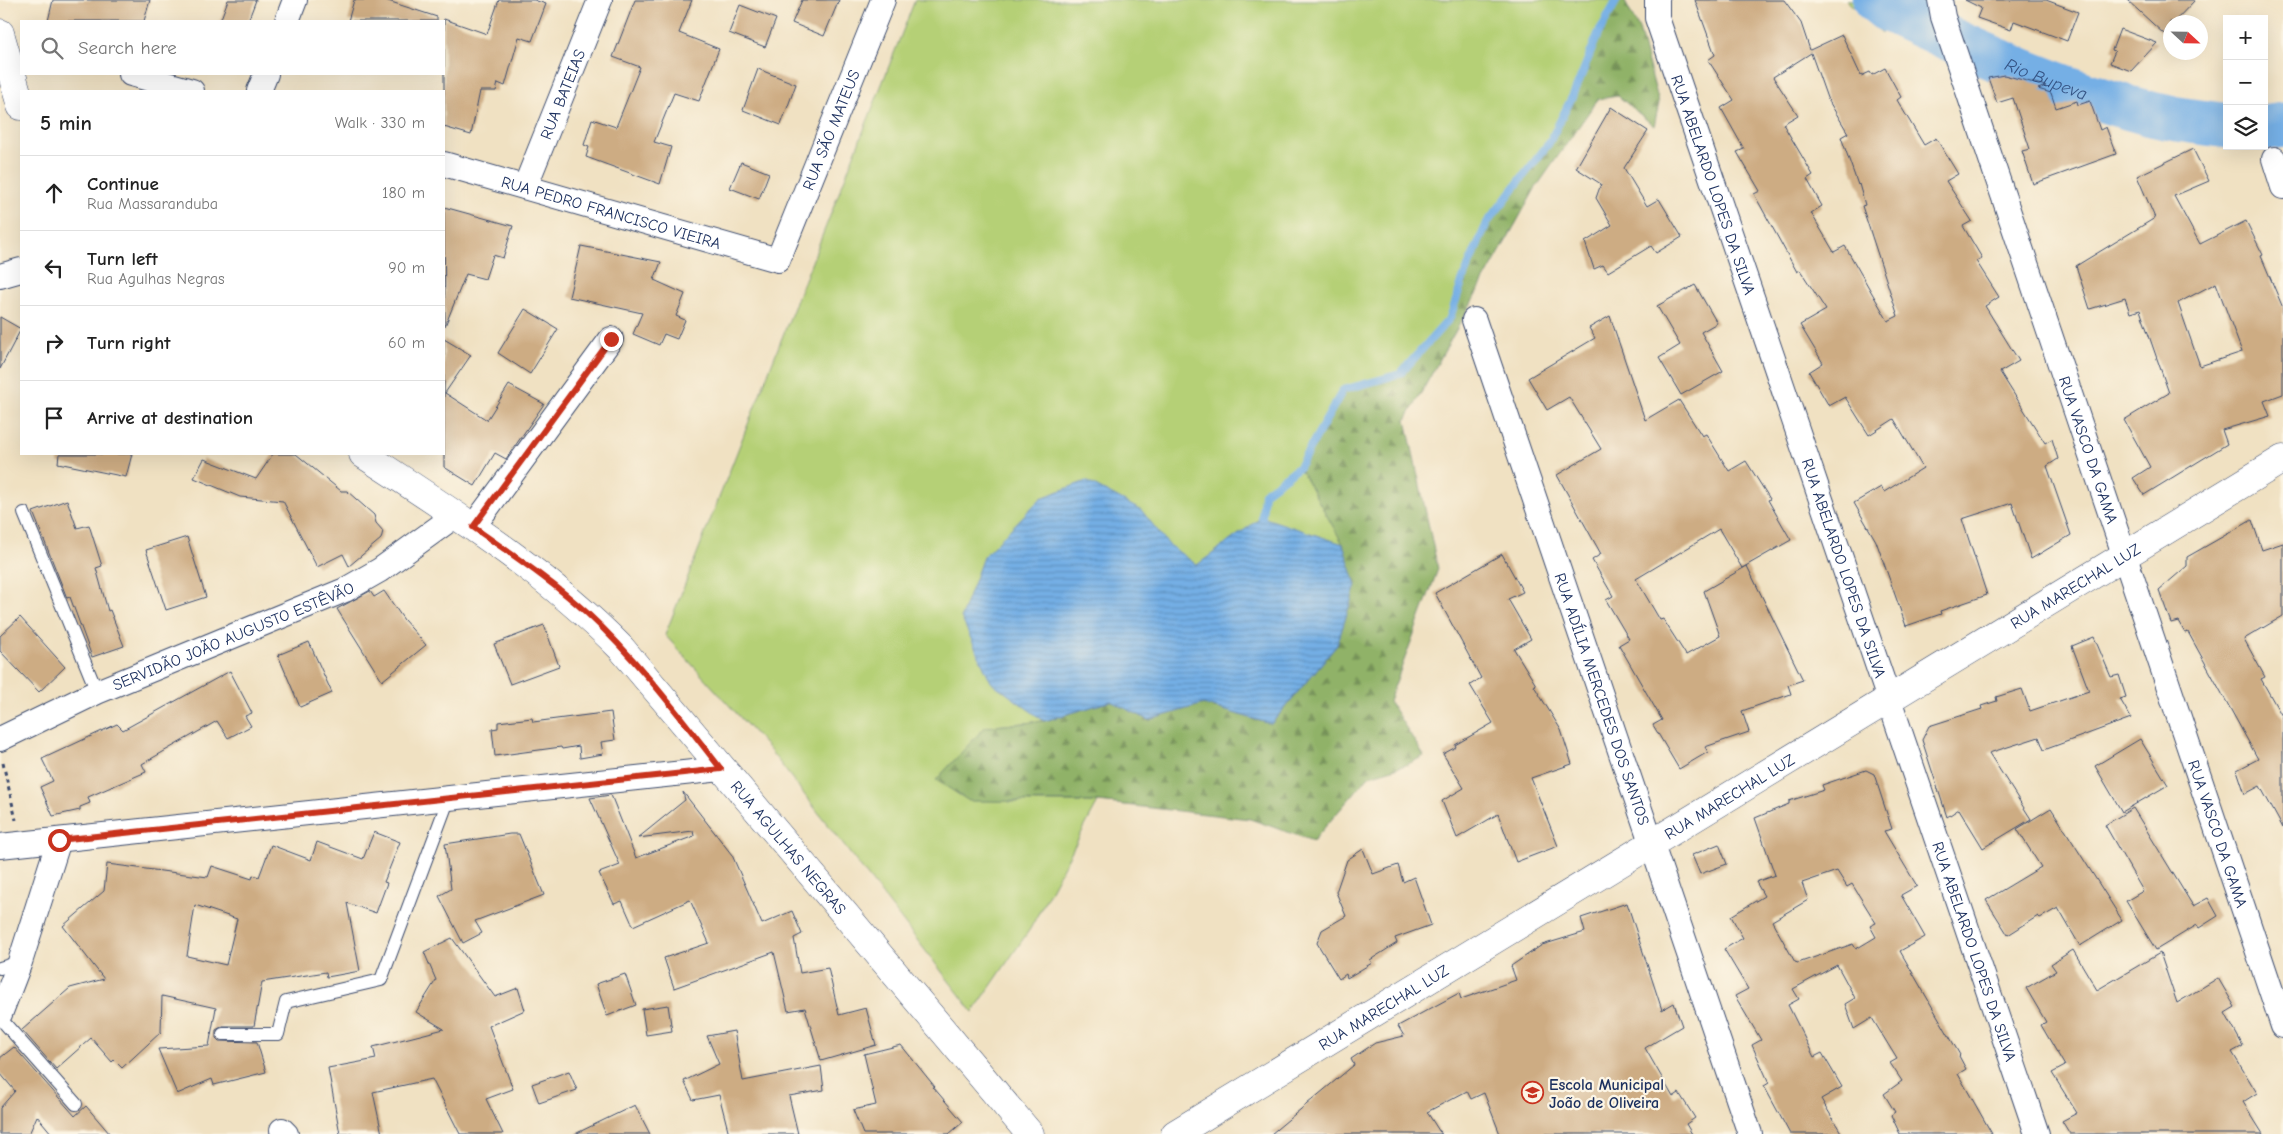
<!DOCTYPE html>
<html lang="en">
<head>
<meta charset="utf-8">
<style>
	body { margin:0; font-family:"Comic Neue",sans-serif; background:#f2f2f2; color:#222 }
	.controls { position:absolute; right:15px; top:15px; display:grid; overflow:hidden; border-radius:0px; box-shadow:0 5px 20px #0002 }
	.controls button { width:45px; height:45px; display:grid; place-items:center; padding:0; border:0; border-bottom:1px solid #e0e0e0; background:#fff; color:#222; font:25px sans-serif }
	.compass { position:absolute; left:2163px; top:15px; width:45px; height:45px; border-radius:50%; background:#fff; box-shadow:0 5px 20px #0002; rotate:112deg }
	.stop { position:absolute; width:15px; height:15px; margin:-11px; border:4px solid #c8321e; border-radius:50%; background:#fff }
	.stop.end { background:#c8321e; border-color:#fff; box-shadow:0 1px 5px #0008 }
	.list { margin:0; padding:0; list-style:none }
	h2 { display:flex; justify-content:space-between; align-items:center; height:65px; margin:0; padding:0 20px; font-size:21px }
	h2 small { font-size:16px; font-weight:400; color:#767676 }
	.list li { display:grid; grid-template-columns:32px 1fr auto; gap:15px; align-items:center; box-sizing:border-box; height:75px; padding:0 20px; border-top:1px solid #e0e0e0 }
	.list b { display:block; font-size:19px; white-space:nowrap }
	.list p { margin:0; font-size:16px; white-space:nowrap; color:#767676 }
	.list em { font-size:16px; font-style:normal; color:#767676 }
	.icon { flex:none; width:28px; height:28px; fill:none; stroke:currentColor; stroke-width:2; stroke-linecap:round; stroke-linejoin:round }
	.map { position:relative; flex:none; width:2283px; height:1134px; overflow:hidden }
	.search { position:absolute; background:#fff; box-shadow:0 5px 20px #0002; left:20px; top:20px; width:425px; height:55px; display:flex; align-items:center; gap:12px; box-sizing:border-box; padding:0 18px; border-radius:0px; color:#767676; font-size:19px }
	.panel { position:absolute; background:#fff; box-shadow:0 5px 20px #0002; left:20px; top:90px; width:425px; height:365px; border-radius:0px }
	.map>svg:first-child { display:block }
	.green { fill:#b5d076; stroke:#68806a }
	.forest { fill:url(#forest-firs); stroke:#567062 }
	.water { fill:url(#water-rules); stroke:#486fa2 }
	.lines { fill:none; stroke-linecap:round; stroke-linejoin:round }
	.stream { stroke:#74afe5; stroke-width:8 }
	.river { stroke:#74afe5; stroke-width:45 }
	.building { fill:#cdac83; fill-rule:evenodd }
	.lane-casing { stroke:#3b4a6d; stroke-width:14 }
	.street-casing { stroke:#3b4a6d; stroke-width:26 }
	.secondary-casing { stroke:#3b4a6d; stroke-width:29 }
	.path { stroke:#3b4a6d; stroke-width:3; stroke-dasharray:4 4; stroke-linecap:butt }
	.lane { stroke:#fff; stroke-width:12 }
	.street { stroke:#fff; stroke-width:24 }
	.secondary { stroke:#fff; stroke-width:28 }
	.route { stroke:#c8321e; stroke-width:6 }
	.labels { text-anchor:middle; stroke-width:4.5; stroke-linejoin:round; paint-order:stroke }
	.street-label { font-size:16px; fill:#1b2f5e; stroke:#fcf5e5 }
	.poi-label { font-size:16px; font-weight:bold; fill:#1b2f5e; stroke:#fcf5e5; text-anchor:start }
	.water-label { font-size:18px; font-style:italic; fill:#365586; stroke:#fcf5e5 }
</style>
</head>
<body>
<div class="map">
<svg width="2283" height="1134" viewBox="0 0 2283 1134">
	<defs>
		<pattern id="forest-firs" width="22" height="20" patternUnits="userSpaceOnUse" patternTransform="scale(1.25)"><rect width="22" height="20" fill="#90b267"/><path d="M5 1l3.5 6h-7zM16 11l3.5 6h-7z" fill="#759158"/></pattern>
		<pattern id="water-rules" width="6" height="5" patternUnits="userSpaceOnUse" patternTransform="scale(1.25)"><rect width="6" height="5" fill="#74afe5"/><path d="M0 2.5h6" fill="none" stroke="#5e8fbd"/></pattern>
	</defs>
	<rect width="100%" height="100%" fill="#fcf5e5"/>
	<filter id="ink" filterUnits="userSpaceOnUse"><feTurbulence type="fractalNoise" baseFrequency=".02" numOctaves="2"/><feDisplacementMap in="SourceGraphic" scale="10" xChannelSelector="R" yChannelSelector="G"/><feConvolveMatrix kernelMatrix="1 2 1 2 8 2 1 2 1" color-interpolation-filters="sRGB"/></filter>
	<filter id="wash" filterUnits="userSpaceOnUse"><feTurbulence type="fractalNoise" baseFrequency=".0096" numOctaves="4" result="noise"/><feDisplacementMap in="SourceGraphic" scale="20" xChannelSelector="R" yChannelSelector="G"/><feGaussianBlur stdDeviation="1.12" result="paint"/><feColorMatrix in="noise" values="0 0 0 0 0 0 0 0 0 0 0 0 0 0 0 0 0 1.4 0 .05"/><feComposite in="paint" operator="in"/></filter>
	<g filter="url(#wash)">
		<rect width="100%" height="100%" fill="#f0e1c2"/>
		<!-- green -->
		<g class="green">
			<polygon points="915,0 1617,0 1598,34 1575,91 1549,143 1487,223 1464,276 1450,318 1400,374 1343,390 1343,544 1337,645 1271,724 1044,721 985,727 1009,802 1098,802 1030,929 973,1012 769,749 665,635"/>
			<polygon points="1846,0 1887,0 1882,33"/>
		</g>
		<!-- forest -->
		<polygon class="forest" points="1617,0 1624,0 1639,29 1659,103 1654,126 1618,96 1598,99 1535,189 1406,420 1438,569 1389,701 1424,756 1406,765 1369,776 1313,841 1250,819 1098,802 969,801 936,780 985,727 1044,721 1111,701 1149,720 1203,704 1271,724 1337,645 1343,544 1299,467 1343,390 1400,374 1450,318 1464,276 1487,223 1549,143 1575,91 1598,34"/>
		<!-- water -->
		<polygon class="water" points="1086,481 1142,511 1169,545 1197,565 1262,517 1343,544 1356,585 1337,645 1271,724 1203,704 1149,720 1111,701 1044,721 991,682 961,617 983,557 1041,498"/>
		<g class="lines">
			<!-- stream -->
			<polyline class="stream" points="1262,517 1264,493 1299,467 1343,390 1400,374 1450,318 1464,276 1487,223 1549,143 1575,91 1598,34 1617,0"/>
			<!-- river -->
			<g class="river">
				<path id="s1" d="M1875,0L1886,9C1970,49 2054,88 2144,112C2170,120 2200,121 2227,126"/>
				<polyline points="2264,128 2283,125"/>
			</g>
		</g>
		<g id="blocks">
			<!-- building -->
			<g class="building">
				<polygon points="53,0 150,0 144,21 48,21"/>
				<polygon points="228,0 256,0 248,21 220,21"/>
				<polygon points="354,0 385,0 437,17 437,21 348,21"/>
				<polygon points="499,0 534,0 546,4 532,41 519,37 505,86 498,83 496,91 480,91 471,135 444,127 444,19 487,34"/>
				<polygon points="635,0 692,0 679,33 719,49 699,101 674,93 654,142 671,147 660,184 586,157 589,147 584,145 592,119 616,127 640,67 613,57"/>
				<polygon points="802,0 839,0 824,36 792,23"/>
				<path d="M1695,0H1784L1801,23L1810,50L1842,35L1861,76L1870,72L1872,75L1885,68L1901,97L1897,100L1924,145L1936,138L1958,174L1946,181L1972,221L1963,226L1982,258L1976,261L1999,297L1985,306L2019,361L2000,372L2045,443L2052,439L2058,459L2047,466L2071,535L2031,559L2012,503L1962,519L1987,595L1940,611L1941,614L1906,626L1876,541L1854,503L1881,487L1884,492L1923,468L1894,419L1869,435L1845,397L1829,406L1809,372L1823,363L1800,325L1826,310L1800,270L1797,272L1754,194L1760,191L1737,152L1744,149L1721,108L1734,100L1708,60L1715,55ZM1811,53L1827,98L1848,133L1841,137L1858,185L1859,184L1865,205L1862,206L1898,316L1888,321L1845,246L1834,252L1811,213L1822,206L1807,179L1813,175L1783,124L1798,115L1773,77Z"/>
				<polygon points="1965,0 2046,0 2078,12 2067,41 2014,21 2011,30 1977,18 1981,8"/>
				<polygon points="2127,0 2195,0 2174,22 2170,22 2170,26 2164,34"/>
				<polygon points="740,5 776,19 765,47 729,33"/>
				<polygon points="2120,29 2157,43 2131,71 2110,63 2115,51 2112,50"/>
				<polygon points="758,69 796,84 781,125 743,110"/>
				<polygon points="2004,75 2046,86 2038,89 2051,93 2056,108 2077,101 2078,105 2090,101 2100,130 2106,127 2116,154 2033,184 2022,151 2030,149 2013,98 1997,103 1988,78"/>
				<polygon points="1611,107 1648,131 1624,168 1647,206 1659,199 1682,237 1656,253 1651,246 1608,272 1603,265 1594,269 1585,242 1612,225 1596,198 1601,184 1576,168"/>
				<path d="M2193,149L2209,181L2174,196L2200,244L2246,221L2263,255L2261,256L2283,308V394L2264,401L2270,416L2222,430L2227,444L2144,495L2133,478L2150,467L2124,420L2169,393L2140,310L2130,313L2125,298L2090,309L2076,266L2155,218L2137,176ZM2216,283L2242,352L2200,366L2178,303Z"/>
				<polygon points="741,162 769,173 759,199 730,188"/>
				<polygon points="444,207 513,226 503,258 493,255 485,279 466,274 445,326"/>
				<polygon points="581,246 661,262 654,280 685,294 676,316 685,320 677,339 664,334 659,345 633,334 642,313 569,297"/>
				<polygon points="1695,285 1717,323 1701,332 1723,371 1681,395 1659,358 1680,345 1657,306"/>
				<polygon points="525,309 558,329 530,374 498,353"/>
				<polygon points="1610,316 1645,420 1679,400 1702,436 1706,434 1729,471 1746,461 1770,499 1768,500 1791,540 1742,568 1719,529 1636,579 1660,620 1663,619 1686,655 1720,636 1704,591 1747,566 1803,680 1788,685 1791,694 1742,711 1749,732 1705,747 1708,752 1679,769 1653,725 1662,720 1619,645 1629,639 1606,600 1613,596 1592,560 1601,554 1557,475 1601,449 1569,397 1547,410 1528,378 1595,338 1589,328"/>
				<polygon points="0,317 21,329 0,369"/>
				<polygon points="444,339 471,355 445,393 487,420 509,385 544,404 506,459 495,453 475,486 444,467"/>
				<polygon points="59,454 132,454 126,477 58,463"/>
				<polygon points="273,454 296,454 341,491 347,491 374,515 376,523 383,531 381,539 349,566 343,554 317,567 283,501 240,497 194,478 204,459 256,479"/>
				<polygon points="67,500 77,528 89,525 102,566 96,568 108,611 110,610 124,646 92,657 70,597 67,598 33,512"/>
				<polygon points="2252,520 2262,550 2283,543 2283,616 2244,639 2265,677 2261,679 2283,718 2283,828 2260,786 2245,794 2237,770 2258,759 2188,632 2185,633 2178,621 2171,623 2159,590 2187,566 2187,557"/>
				<polygon points="187,537 206,597 166,610 146,550"/>
				<polygon points="1502,554 1523,592 1508,599 1531,639 1514,649 1536,685 1534,686 1561,730 1572,764 1531,778 1558,846 1516,862 1498,814 1457,838 1442,801 1464,788 1443,754 1456,747 1455,745 1493,723 1470,685 1481,678 1435,593"/>
				<polygon points="370,591 374,597 384,591 404,620 426,645 382,681 337,609"/>
				<polygon points="20,617 65,667 39,692 0,651 0,636"/>
				<polygon points="544,625 559,666 510,684 494,644"/>
				<polygon points="2094,637 2111,677 2119,675 2126,697 2120,699 2131,718 2044,750 2039,737 1989,753 2031,819 1983,848 1959,809 1947,817 1922,740 1929,726 1982,709 1981,706 1997,701 1996,697 2022,689 2030,711 2089,691 2072,646"/>
				<polygon points="309,642 332,693 300,707 278,655"/>
				<polygon points="230,671 252,713 245,716 251,726 228,738 217,721 142,764 146,772 88,797 90,803 80,807 80,810 53,816 40,787 53,781 42,759 117,724 123,730"/>
				<polygon points="611,712 615,740 601,742 603,754 580,758 579,746 562,749 561,747 495,756 492,729 498,728 498,722 532,718 533,722"/>
				<polygon points="2140,739 2168,785 2122,812 2095,766"/>
				<path d="M1866,770L1874,774L1892,829L1884,831L1917,886L1901,895L1925,937L1900,951L1960,1055L1959,1056L1966,1069L1958,1074L1992,1134H1900L1891,1115L1895,1112L1884,1094L1902,1081L1890,1063L1897,1059L1872,1018L1854,1029L1845,1004L1855,998L1837,965L1793,989L1799,999L1788,1005L1814,1057L1822,1053L1842,1087L1821,1099L1842,1134H1790L1764,1086L1769,1083L1752,1045L1761,1040L1735,996L1748,989L1724,949L1743,938L1731,916L1764,896L1756,882L1775,875L1755,818L1789,804V801L1824,790L1822,785ZM1837,871L1847,887L1852,884L1876,923L1870,926L1876,937L1856,949L1853,944L1798,963L1795,962L1772,921L1808,900L1802,883Z"/>
				<polygon points="683,792 732,855 762,924 792,911 802,934 794,938 800,973 828,968 839,1015 866,1008 876,1045 821,1061 805,1008 788,1011 774,952 674,988 664,958 709,943 690,900 633,926 622,901 614,904 599,873 620,865 590,798 611,795 636,858 694,836 693,831 638,838 685,800"/>
				<polygon points="2051,808 2122,920 2080,946 2058,908 2040,918 2038,916 2008,935 1986,900 2041,867 2017,829"/>
				<polygon points="2133,808 2193,906 2208,898 2218,916 2199,928 2197,925 2156,950 2126,901 2143,891 2105,825"/>
				<path d="M374,832L400,842L384,882L387,883L376,913L347,903L360,971L327,977L326,972L262,982L254,1026H223L216,1030V1038L219,1041L257,1042L266,1072L214,1085L212,1079L177,1094L158,1049L209,1046L216,1008L162,996L161,1032L122,1068L114,1060L112,1062L91,1038L56,1069L22,1030L70,988L104,979L63,926L104,891L107,864L208,877L212,866L252,879L253,875L259,877L271,845L311,860L317,842L363,859ZM195,905L237,919L226,965L187,956Z"/>
				<polygon points="510,834 519,834 544,895 475,921 482,933 463,943 439,896 451,889 445,844"/>
				<polygon points="1719,844 1727,864 1700,874 1692,855"/>
				<polygon points="1363,849 1373,874 1398,865 1403,882 1414,877 1431,925 1395,938 1397,943 1370,960 1372,963 1347,978 1346,974 1339,979 1317,943 1322,930 1346,916 1336,892 1347,860"/>
				<polygon points="1627,903 1662,1010 1674,1003 1682,1026 1645,1048 1673,1097 1679,1093 1695,1118 1686,1124 1692,1134 1500,1134 1484,1093 1471,1099 1467,1091 1427,1112 1441,1134 1271,1134 1354,1065 1351,1059 1375,1043 1404,1036 1398,1026 1459,993 1461,999 1516,980 1511,966 1542,945 1585,932 1581,918"/>
				<polygon points="452,938 495,997 518,988 525,1010 489,1026 513,1089 486,1099 503,1134 460,1134 432,1079 373,1092 382,1134 340,1134 328,1068 376,1059 373,1047 444,1029 416,1012 436,980 424,952"/>
				<polygon points="2073,950 2097,990 2160,953 2177,1003 2218,978 2235,1007 2225,1013 2243,1046 2232,1052 2257,1093 2243,1102 2263,1134 2070,1134 2062,1121 2077,1113 2052,1073 2065,1066 2041,1025 2046,1022 2026,988 2056,971 2051,964"/>
				<polygon points="625,974 636,1005 607,1016 596,984"/>
				<polygon points="668,1005 672,1031 646,1035 642,1009"/>
				<polygon points="734,1031 743,1081 821,1066 824,1090 789,1096 798,1134 729,1134 719,1095 693,1100 684,1081 719,1064 707,1036"/>
				<polygon points="901,1045 935,1087 933,1087 963,1122 949,1134 863,1134 853,1110 876,1105 864,1054"/>
				<polygon points="14,1047 75,1116 86,1106 110,1134 52,1134 37,1116 29,1134 0,1134 0,1108 15,1091 0,1073 0,1058"/>
				<polygon points="569,1071 577,1090 539,1103 532,1084"/>
				<polygon points="635,1105 650,1134 575,1134"/>
			</g>
		</g>
	</g>
	<g filter="url(#ink)">
		<use href="#blocks" fill-opacity="0" stroke="#3b4a6d" stroke-width="1"/>
		<g class="lines">
			<defs>
				<g id="lane">
					<polyline points="24,513 97,692"/>
					<polyline points="0,968 20,962"/>
					<polyline points="0,1018 76,1104"/>
					<polyline points="223,1034 278,1034 286,1002 381,980 449,798"/>
				</g>
				<g id="street">
					<path id="s2" d="M1657,0V18L2037,1134"/>
					<path id="s3" d="M1940,0L1943,17L2283,1026"/>
					<polyline points="287,21 295,0"/>
					<polyline points="131,74 192,91"/>
					<polyline points="259,91 266,74"/>
					<polyline points="2274,159 2283,187"/>
					<path id="s4" d="M444,164L778,260L883,0"/>
					<path id="s5" d="M525,187L600,0"/>
					<polyline points="0,276 21,270"/>
					<path id="s6" d="M1474,320L1750,1134"/>
					<polyline points="473,527 611,339"/>
					<path id="s7" d="M0,739L97,692L345,590L380,570L456,515"/>
					<polyline points="0,846 721,769"/>
					<polyline points="0,1014 20,962 59,840"/>
					<polyline points="282,1130 286,1134"/>
				</g>
				<g id="secondary">
					<polyline points="0,33 21,106"/>
					<path id="s8" d="M363,454C453,513 544,570 621,648L1030,1134"/>
					<path id="s9" d="M1175,1134L2283,459"/>
				</g>
			</defs>
			<!-- lane casing -->
			<use href="#lane" class="lane-casing"/>
			<!-- street casing -->
			<use href="#street" class="street-casing"/>
			<!-- secondary casing -->
			<use href="#secondary" class="secondary-casing"/>
			<!-- path -->
			<polyline class="path" points="3,763 16,820"/>
			<!-- lane -->
			<use href="#lane" class="lane"/>
			<!-- street -->
			<use href="#street" class="street"/>
			<!-- secondary -->
			<use href="#secondary" class="secondary"/>
		</g>
	</g>
	<g class="lines" filter="url(#ink)">
		<!-- route -->
		<path class="route" d="M59,840L721,769C679,715 637,659 586,612C552,581 511,554 473,527L611,339"/>
	</g>
	<!-- icons -->
	<defs>
		<symbol id="school-ring" viewBox="-11 -11 22 22"><circle r="9.5" fill="#fcf5e5" stroke="#c8321e" stroke-width="1.5"/><path d="M0-5L7-2L0 1L-7-2ZM-4 1L0 2.5L4 1V4Q0 6-4 4Z" fill="#c8321e"/></symbol>
	</defs>
	<g fill-rule="evenodd">
		<use href="#school-ring" x="1520" y="1080" width="25" height="25"/>
	</g>
	<g class="labels">
		<!-- street labels -->
		<g class="street-label">
			<text dy="6" stroke="none"><textPath href="#s5" startOffset="100">RUA BATEIAS</textPath></text>
			<text dy="6" stroke="none"><textPath href="#s4" startOffset="488">RUA SÃO MATEUS</textPath></text>
			<text dy="6" stroke="none"><textPath href="#s2" startOffset="194">RUA ABELARDO LOPES DA SILVA</textPath></text>
			<text dy="6" stroke="none"><textPath href="#s4" startOffset="174">RUA PEDRO FRANCISCO VIEIRA</textPath></text>
			<text dy="6" stroke="none"><textPath href="#s3" startOffset="474">RUA VASCO DA GAMA</textPath></text>
			<text dy="6" stroke="none"><textPath href="#s2" startOffset="599">RUA ABELARDO LOPES DA SILVA</textPath></text>
			<text dy="6" stroke="none"><textPath href="#s9" startOffset="1054">RUA MARECHAL LUZ</textPath></text>
			<text dy="6" stroke="none"><textPath href="#s7" startOffset="255">SERVIDÃO JOÃO AUGUSTO ESTÊVÃO</textPath></text>
			<text dy="6" stroke="none"><textPath href="#s6" startOffset="400">RUA ADÍLIA MERCEDES DOS SANTOS</textPath></text>
			<text dy="6" stroke="none"><textPath href="#s9" startOffset="649">RUA MARECHAL LUZ</textPath></text>
			<text dy="6" stroke="none"><textPath href="#s3" startOffset="879">RUA VASCO DA GAMA</textPath></text>
			<text dy="6" stroke="none"><textPath href="#s8" startOffset="584">RUA AGULHAS NEGRAS</textPath></text>
			<text dy="6" stroke="none"><textPath href="#s2" startOffset="1004">RUA ABELARDO LOPES DA SILVA</textPath></text>
			<text dy="6" stroke="none"><textPath href="#s9" startOffset="244">RUA MARECHAL LUZ</textPath></text>
		</g>
		<!-- poi labels -->
		<g class="poi-label">
			<text x="1549" y="1090">Escola Municipal<tspan x="1549" dy="18">João de Oliveira</tspan></text>
		</g>
		<!-- water labels -->
		<g class="water-label">
			<text dy="6" stroke="none"><textPath href="#s1" startOffset="189">Rio Bupeva</textPath></text>
		</g>
	</g>
</svg>
<div class="controls">
<button>+</button>
<button>−</button>
<button><svg class="icon" aria-label="layers" viewBox="0 0 24 24"><path d="M12 4l9 5-9 5-9-5zM3 14l9 5 9-5"/></svg></button>
</div>
<svg class="compass" viewBox="-18 -18 36 36"><path d="M0-13l5 13h-10z" fill="#e53935"/><path d="M0 13l5-13h-10z" fill="#767676"/></svg>
<div class="stop" style="left:59px;top:840px"></div>
<div class="stop end" style="left:611px;top:339px"></div>
<div class="search"><svg class="icon" aria-label="search" viewBox="0 0 24 24"><circle cx="10" cy="10" r="6"/><path d="M15 15l6 6"/></svg>Search here</div>
<section class="panel">
<h2>5 min<small>Walk · 330 m</small></h2>
<ul class="list">
<li><svg class="icon" aria-label="ahead" viewBox="0 0 24 24"><path d="M12 20V5M6 11l6-6 6 6"/></svg><div><b>Continue</b><p>Rua Massaranduba</p></div><em>180 m</em></li>
<li><svg class="icon" aria-label="left" viewBox="0 0 24 24"><path d="M17 20v-9H6M10 6l-5 5 5 5"/></svg><div><b>Turn left</b><p>Rua Agulhas Negras</p></div><em>90 m</em></li>
<li><svg class="icon" aria-label="right" viewBox="0 0 24 24"><path d="M7 20v-9h11M14 6l5 5-5 5"/></svg><div><b>Turn right</b></div><em>60 m</em></li>
<li><svg class="icon" aria-label="arrive" viewBox="0 0 24 24"><path d="M6 21V4h12l-3 4 3 4H6"/></svg><div><b>Arrive at destination</b></div></li>
</ul>
</section>
</div>
</body>
</html>
